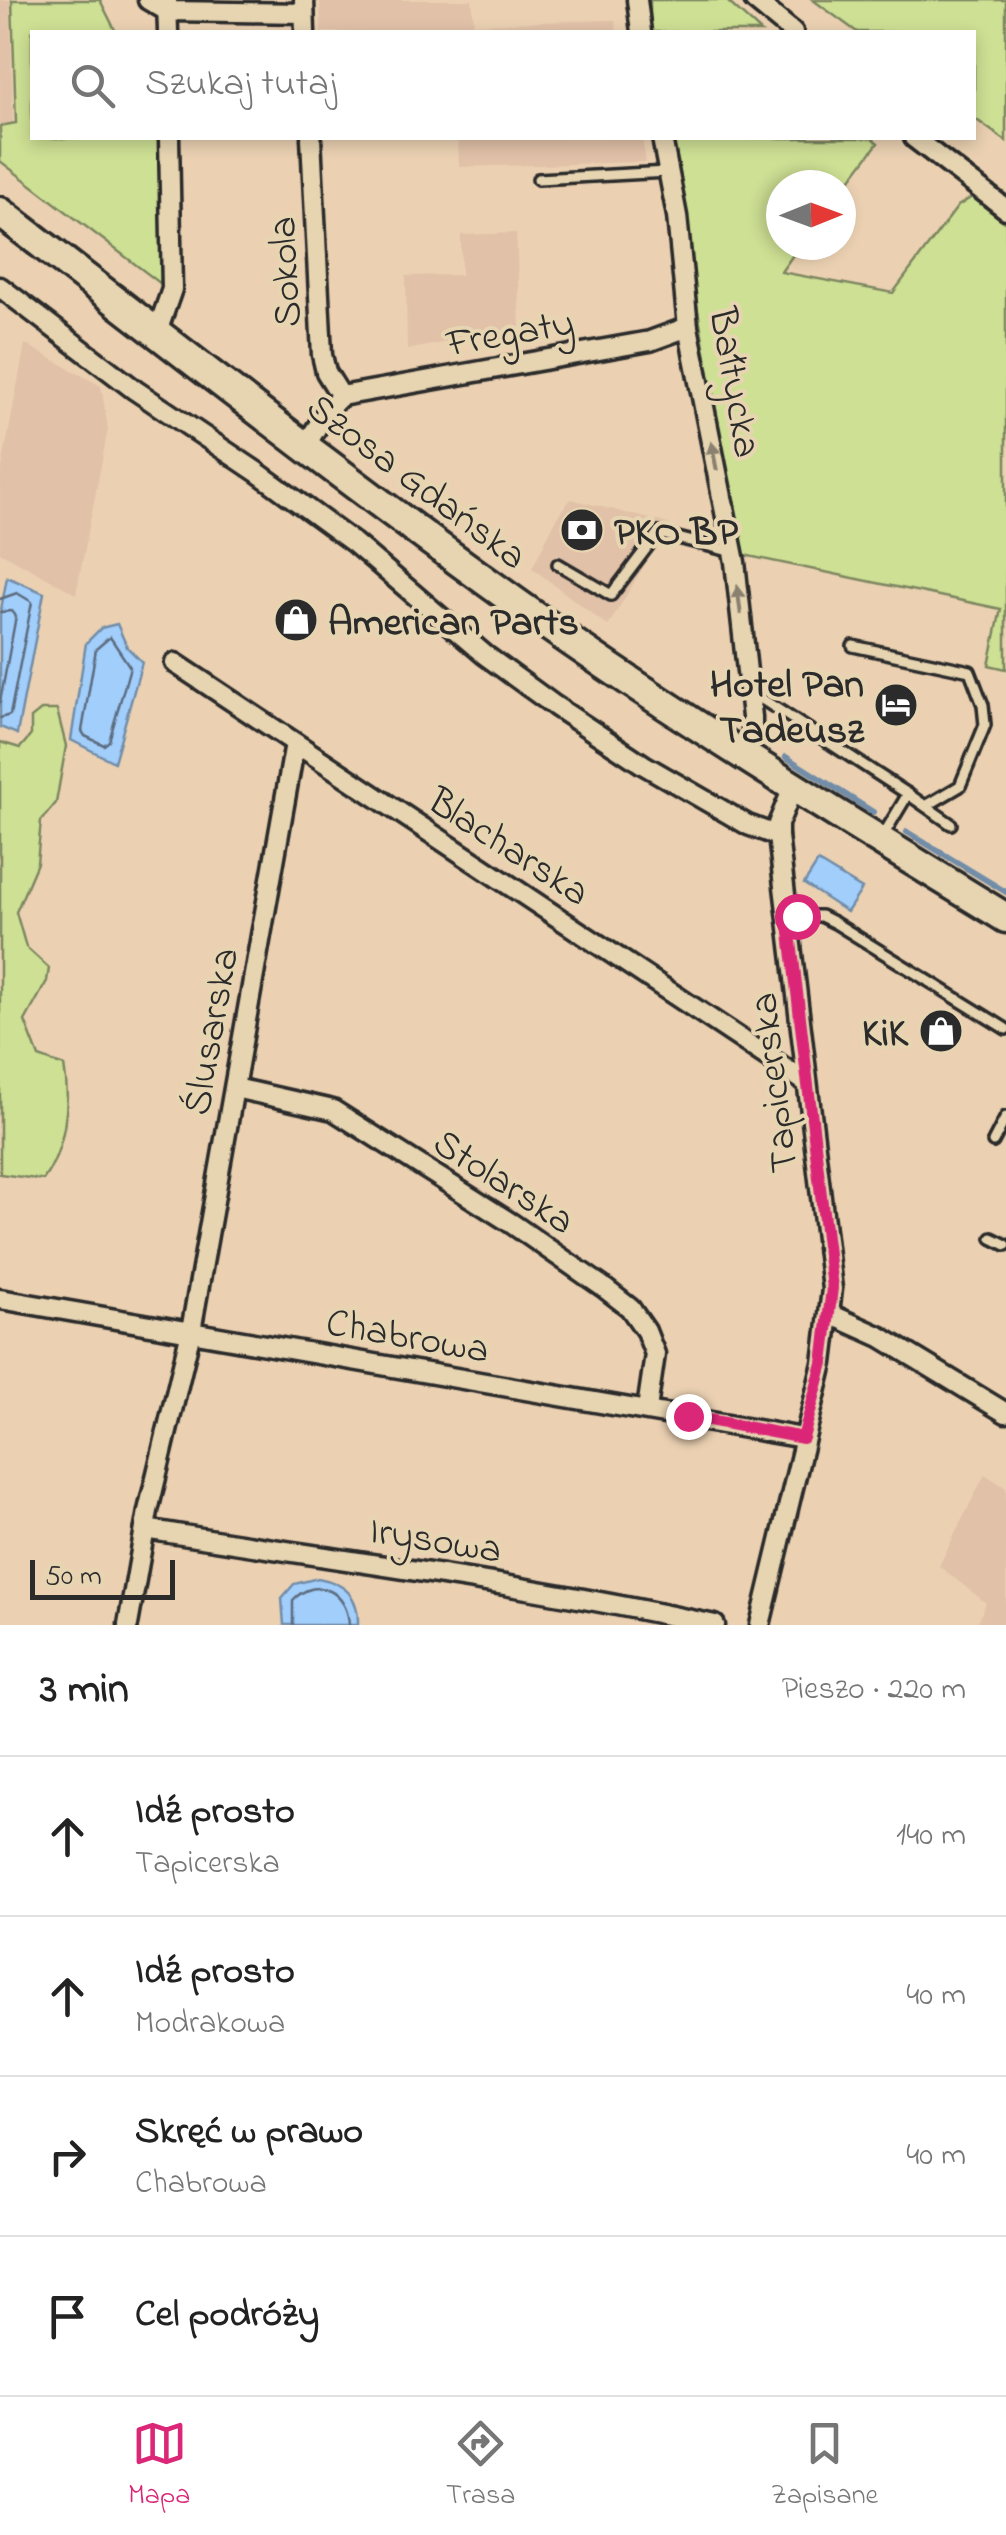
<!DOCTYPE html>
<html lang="pl">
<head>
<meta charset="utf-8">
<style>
	body { margin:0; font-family:"Indie Flower",sans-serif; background:#f6f6f6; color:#222 }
	.compass { position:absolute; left:766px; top:170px; width:90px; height:90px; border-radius:50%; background:#fff; box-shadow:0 5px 15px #0003; rotate:89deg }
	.scale { position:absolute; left:30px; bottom:25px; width:145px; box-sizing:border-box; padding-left:10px; border:5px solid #2b2b2b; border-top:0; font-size:28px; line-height:35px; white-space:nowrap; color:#2b2b2b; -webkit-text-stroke:8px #e7d5b2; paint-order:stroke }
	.stop { position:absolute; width:30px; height:30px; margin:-22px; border:8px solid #db2777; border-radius:50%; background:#fff }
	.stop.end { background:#db2777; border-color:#fff; box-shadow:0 2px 10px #0008 }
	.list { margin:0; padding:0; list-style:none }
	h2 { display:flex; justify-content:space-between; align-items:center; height:130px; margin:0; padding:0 40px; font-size:42px }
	h2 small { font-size:32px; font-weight:400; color:#767676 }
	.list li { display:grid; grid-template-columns:65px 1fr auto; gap:30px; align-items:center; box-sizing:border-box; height:160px; padding:0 40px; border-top:2px solid #e0e0e0 }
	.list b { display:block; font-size:38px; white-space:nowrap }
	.list p { margin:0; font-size:32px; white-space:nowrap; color:#767676 }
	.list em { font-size:32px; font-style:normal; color:#767676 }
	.icon { flex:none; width:55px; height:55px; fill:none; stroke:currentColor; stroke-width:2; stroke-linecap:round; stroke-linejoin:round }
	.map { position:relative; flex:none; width:1006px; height:1625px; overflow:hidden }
	.search { position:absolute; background:#fff; box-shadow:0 5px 15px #0003; left:30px; right:30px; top:30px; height:110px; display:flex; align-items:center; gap:25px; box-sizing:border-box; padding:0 35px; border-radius:0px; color:#767676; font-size:38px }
	.sheet { height:770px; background:#fff }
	nav { display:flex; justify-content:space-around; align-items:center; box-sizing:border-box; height:140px; border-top:2px solid #e0e0e0; background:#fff; font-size:28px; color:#767676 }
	nav a { display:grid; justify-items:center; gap:5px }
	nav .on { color:#db2777 }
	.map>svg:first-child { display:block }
	.built { fill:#e1c1a8 }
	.green { fill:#cee094; stroke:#7c8660; stroke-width:2.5 }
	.water { fill:#a2cefc; stroke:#728da8; stroke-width:2.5 }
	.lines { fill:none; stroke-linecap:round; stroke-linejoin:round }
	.shore { stroke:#5b6c7f; stroke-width:2.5 }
	.stream { stroke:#728da8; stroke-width:6 }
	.lane-casing { stroke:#2b2b2b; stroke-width:16 }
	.street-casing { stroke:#2b2b2b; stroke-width:25 }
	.primary-casing { stroke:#2b2b2b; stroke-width:35 }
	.lane { stroke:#e7d5b2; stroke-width:9 }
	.street { stroke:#e7d5b2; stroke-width:18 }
	.primary { stroke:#e7d5b2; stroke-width:28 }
	.oneway { fill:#89806e }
	.route { stroke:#db2777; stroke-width:12 }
	.labels { text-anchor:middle; stroke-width:8; stroke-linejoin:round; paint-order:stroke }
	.street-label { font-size:40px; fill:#2b2b2b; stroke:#e7d5b2 }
	.poi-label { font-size:40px; font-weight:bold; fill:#2b2b2b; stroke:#e7d5b2; text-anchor:start }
</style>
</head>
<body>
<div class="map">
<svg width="1006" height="1625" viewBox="0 0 1006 1625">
	<rect width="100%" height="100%" fill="#ebd1b2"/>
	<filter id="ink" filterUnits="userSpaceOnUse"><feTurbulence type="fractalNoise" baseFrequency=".01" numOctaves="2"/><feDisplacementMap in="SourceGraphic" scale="20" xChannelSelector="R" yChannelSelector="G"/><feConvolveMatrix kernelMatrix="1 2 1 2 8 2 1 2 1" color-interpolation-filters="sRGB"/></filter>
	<g filter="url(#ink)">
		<!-- built -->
		<g class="built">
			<polygon points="0,0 10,0 13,123 0,125"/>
			<polygon points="320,0 472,0 474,24 615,20 617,32 321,32"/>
			<polygon points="458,138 642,138 646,162 459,167"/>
			<polygon points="516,233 520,327 407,350 406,276 461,275 461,235"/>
			<polygon points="25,344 101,386 108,429 76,594 0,552 0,479"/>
			<polygon points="571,499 669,524 608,626 532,568 559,514"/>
			<polygon points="985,1474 1006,1488 1006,1625 976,1625 986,1603 939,1566"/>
		</g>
		<!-- green -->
		<g class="green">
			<polygon points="12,0 100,0 116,32 32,32 32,138 159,138 165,287 0,161 0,126 16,123"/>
			<polygon points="650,0 726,0 761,32 650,32"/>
			<polygon points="813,0 1006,0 1006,141 974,118 974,32 857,32"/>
			<polygon points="669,138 872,138 878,143 841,192 841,185 781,185 781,245 800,245 781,272 893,293 958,206 972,197 1006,223 1006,669 989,665 1001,609 739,554"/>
			<path d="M41,710H57L66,746L56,803L41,821L37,863L16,912L26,947L49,968L47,981L25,1021L39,1057L64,1066C71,1102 65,1150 43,1180L0,1174V742L20,748L31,735V718Z"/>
		</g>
		<!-- water -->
		<g class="water">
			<polygon points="7,577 44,593 17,734 0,727 0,615"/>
			<polygon points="117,624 127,647 142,662 114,762 71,740 86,643 101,628"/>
			<polygon points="818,862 862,889 847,912 804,884"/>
			<path d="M318,1578C345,1583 359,1596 358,1625H284L282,1598L294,1584Z"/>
		</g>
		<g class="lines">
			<!-- shore -->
			<g class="shore">
				<polyline points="0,599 17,593 32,602 10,715 0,718"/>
				<polyline points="0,612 12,611 16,616 0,702"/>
				<polygon points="110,637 130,667 109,741 104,745 85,736 82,731 96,649"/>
				<path d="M293,1625V1600C317,1575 348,1592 349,1625"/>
			</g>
			<!-- stream -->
			<g class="stream">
				<polyline points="786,757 873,812"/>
				<polyline points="907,832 1006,892"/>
			</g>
			<defs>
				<g id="lane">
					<polyline points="538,179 667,172"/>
					<polyline points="558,564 611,595 658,533 733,552"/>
					<polyline points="853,646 970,671 983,705 985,725 960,786 926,806"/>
					<polyline points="751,692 908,794 881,839"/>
					<polyline points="908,794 951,824"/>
					<polyline points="788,916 821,916 835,923 1006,1029"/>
					<polyline points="993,1142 1006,1117"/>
					<polyline points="992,1238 1006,1245"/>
				</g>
				<g id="street">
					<polyline points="148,0 167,11 304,13"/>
					<polyline points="167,0 168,32"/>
					<polyline points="304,0 305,32"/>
					<polyline points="637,0 641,32"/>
					<polyline points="754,0 793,32"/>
					<polyline points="662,138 677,216 688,327 735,562 752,717 752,737 746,757"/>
					<polyline points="914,138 1006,209"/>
					<polyline points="0,287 135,390 257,472 354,543 485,655 555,706 644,765 748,825 778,836"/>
					<polyline points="157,332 172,289 169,138"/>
					<polyline points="341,396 650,341 688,327"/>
					<polyline points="305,446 330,407 341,396 326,372 322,355 311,138"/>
					<polyline points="175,663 807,1083"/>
					<polyline points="235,1088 333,1110 511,1223 603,1287 630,1308 646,1331 655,1354 647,1409"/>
					<polyline points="0,1299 803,1438"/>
					<polyline points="830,1314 881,1337 1006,1413"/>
					<path d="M145,1529C336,1560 527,1584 715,1625"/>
					<polyline points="128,1625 148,1511 191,1331 295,743"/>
					<polyline points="760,1625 823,1363 832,1289 778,836 778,824 793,788"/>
				</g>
				<path id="primary" d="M0,212C177,348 353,487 536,617C688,724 848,821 1006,918"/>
			</defs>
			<!-- lane casing -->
			<use href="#lane" class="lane-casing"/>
			<!-- street casing -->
			<use href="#street" class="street-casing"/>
			<!-- primary casing -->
			<use href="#primary" class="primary-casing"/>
			<!-- lane -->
			<use href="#lane" class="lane"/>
			<!-- street -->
			<use href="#street" class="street"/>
			<!-- primary -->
			<use href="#primary" class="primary"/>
		</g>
		<!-- one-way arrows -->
		<defs><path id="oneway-solid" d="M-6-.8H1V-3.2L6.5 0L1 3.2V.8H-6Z" transform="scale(2.5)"/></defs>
		<g class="oneway">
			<use href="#oneway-solid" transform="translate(714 456) rotate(-101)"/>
			<use href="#oneway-solid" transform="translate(739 600) rotate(-97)"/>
		</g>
	</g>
	<g class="lines" filter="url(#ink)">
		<!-- route -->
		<polyline class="route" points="688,1416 803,1438 823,1363 832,1288 788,916 797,916"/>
	</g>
	<!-- icons -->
	<defs>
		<symbol id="bank-disc" viewBox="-11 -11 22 22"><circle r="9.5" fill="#2b2b2b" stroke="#e7d5b2"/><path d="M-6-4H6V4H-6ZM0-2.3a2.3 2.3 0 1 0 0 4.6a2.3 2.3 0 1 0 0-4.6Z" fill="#fff"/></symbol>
		<symbol id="shop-disc" viewBox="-11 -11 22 22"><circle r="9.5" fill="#2b2b2b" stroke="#e7d5b2"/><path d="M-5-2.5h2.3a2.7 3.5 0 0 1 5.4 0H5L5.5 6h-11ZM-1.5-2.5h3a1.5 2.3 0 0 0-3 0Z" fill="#fff"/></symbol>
		<symbol id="hotel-disc" viewBox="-11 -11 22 22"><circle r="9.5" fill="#2b2b2b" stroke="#e7d5b2"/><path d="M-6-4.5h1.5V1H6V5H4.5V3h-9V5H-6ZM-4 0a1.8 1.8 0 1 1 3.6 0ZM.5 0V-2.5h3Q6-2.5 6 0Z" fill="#fff"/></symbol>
	</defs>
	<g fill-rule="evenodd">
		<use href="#bank-disc" x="557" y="505" width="50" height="50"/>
		<use href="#shop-disc" x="271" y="595" width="50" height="50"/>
		<use href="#hotel-disc" x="871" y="680" width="50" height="50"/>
		<use href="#shop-disc" x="916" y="1006" width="50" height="50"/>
	</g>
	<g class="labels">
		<!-- street labels -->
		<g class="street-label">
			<text transform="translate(283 272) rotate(-93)" y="14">Sokola</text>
			<text transform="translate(510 331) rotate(-10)" y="14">Fregaty</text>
			<text transform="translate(737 382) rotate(80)" y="14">Bałtycka</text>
			<text transform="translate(418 480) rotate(37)" y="14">Szosa Gdańska</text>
			<text transform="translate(510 845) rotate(33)" y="14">Blacharska</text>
			<text transform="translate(209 1031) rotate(-80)" y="14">Ślusarska</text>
			<text transform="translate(772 1083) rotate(-97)" y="14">Tapicerska</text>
			<text transform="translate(505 1180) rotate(33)" y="14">Stolarska</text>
			<text transform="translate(408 1334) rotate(10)" y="14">Chabrowa</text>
			<text transform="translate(436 1538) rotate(9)" y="14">Irysowa</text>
		</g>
		<!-- poi labels -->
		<g class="poi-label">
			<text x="614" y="544">PKO BP</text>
			<text x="328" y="634">American Parts</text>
			<text x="864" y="696" text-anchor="end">Hotel Pan<tspan x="864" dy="46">Tadeusz</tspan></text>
			<text x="908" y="1045" text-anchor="end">KiK</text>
		</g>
	</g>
</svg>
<svg class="compass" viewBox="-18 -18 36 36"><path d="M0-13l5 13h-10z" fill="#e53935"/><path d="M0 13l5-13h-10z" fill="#767676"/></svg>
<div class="scale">50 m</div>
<div class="stop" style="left:797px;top:916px"></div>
<div class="stop end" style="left:688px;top:1416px"></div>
<div class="search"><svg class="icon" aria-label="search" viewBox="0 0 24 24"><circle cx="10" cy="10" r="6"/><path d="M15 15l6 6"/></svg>Szukaj tutaj</div>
</div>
<section class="sheet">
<h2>3 min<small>Pieszo · 220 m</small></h2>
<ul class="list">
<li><svg class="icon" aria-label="ahead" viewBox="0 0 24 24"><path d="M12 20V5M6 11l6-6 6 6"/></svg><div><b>Idź prosto</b><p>Tapicerska</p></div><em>140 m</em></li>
<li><svg class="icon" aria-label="ahead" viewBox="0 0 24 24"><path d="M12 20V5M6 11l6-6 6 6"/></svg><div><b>Idź prosto</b><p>Modrakowa</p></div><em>40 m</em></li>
<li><svg class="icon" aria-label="right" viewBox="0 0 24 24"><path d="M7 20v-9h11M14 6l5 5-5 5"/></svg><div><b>Skręć w prawo</b><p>Chabrowa</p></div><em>40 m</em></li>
<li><svg class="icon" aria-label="arrive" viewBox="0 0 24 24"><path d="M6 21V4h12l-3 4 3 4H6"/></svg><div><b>Cel podróży</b></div></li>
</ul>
</section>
<nav>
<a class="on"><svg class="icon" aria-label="map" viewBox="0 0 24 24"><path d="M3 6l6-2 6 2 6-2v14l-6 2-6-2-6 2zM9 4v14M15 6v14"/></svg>Mapa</a>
<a><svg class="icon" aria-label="directions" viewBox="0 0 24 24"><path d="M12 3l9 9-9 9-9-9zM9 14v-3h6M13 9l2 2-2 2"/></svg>Trasa</a>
<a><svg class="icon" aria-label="saved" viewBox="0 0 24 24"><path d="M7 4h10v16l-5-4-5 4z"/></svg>Zapisane</a>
</nav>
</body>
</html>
